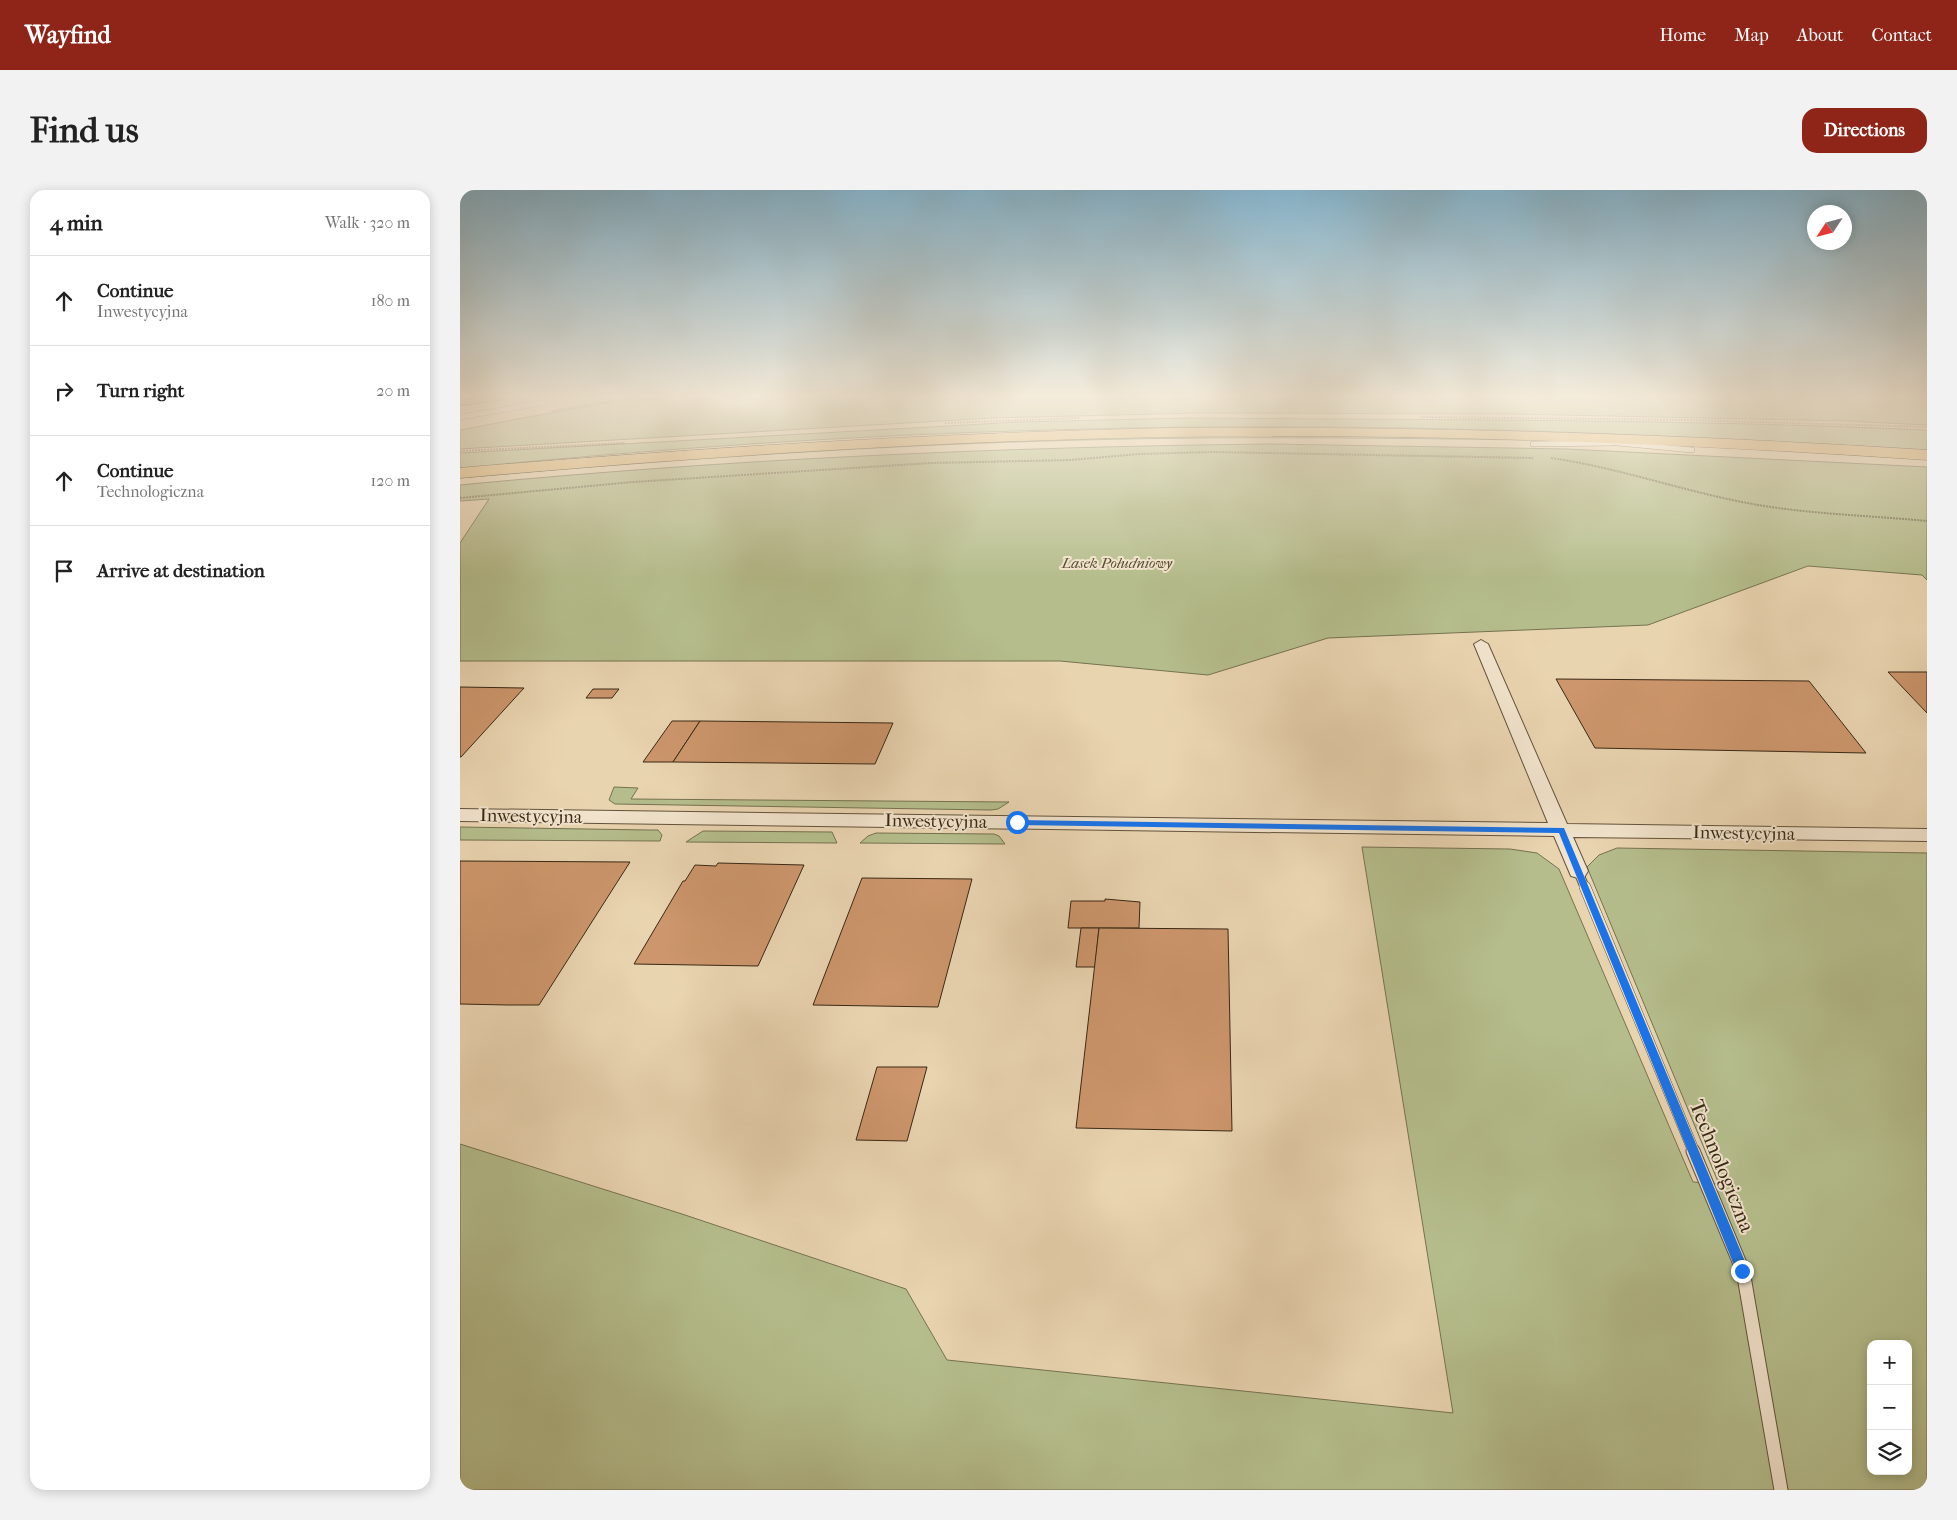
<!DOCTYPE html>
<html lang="en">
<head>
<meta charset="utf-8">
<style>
	body { margin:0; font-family:"IM FELL French Canon",serif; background:#f2f2f2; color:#222 }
	.controls { position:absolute; right:15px; bottom:15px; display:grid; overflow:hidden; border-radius:10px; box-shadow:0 2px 12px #0003 }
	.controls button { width:45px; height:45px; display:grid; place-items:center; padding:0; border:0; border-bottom:1px solid #e0e0e0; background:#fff; color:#222; font:25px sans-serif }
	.compass { position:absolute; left:1347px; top:15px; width:45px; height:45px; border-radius:50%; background:#fff; box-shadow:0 2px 12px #0003; rotate:234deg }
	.stop { position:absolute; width:15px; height:15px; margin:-11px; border:4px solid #1a73e8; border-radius:50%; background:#fff }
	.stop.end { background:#1a73e8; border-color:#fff; box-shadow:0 1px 5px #0008 }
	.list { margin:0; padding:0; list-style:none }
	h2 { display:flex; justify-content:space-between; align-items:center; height:65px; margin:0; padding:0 20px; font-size:21px }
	h2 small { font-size:16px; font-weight:400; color:#767676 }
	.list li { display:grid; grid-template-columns:32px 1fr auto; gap:15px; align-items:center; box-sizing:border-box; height:90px; padding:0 20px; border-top:1px solid #e0e0e0 }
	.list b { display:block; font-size:19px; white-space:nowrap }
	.list p { margin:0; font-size:16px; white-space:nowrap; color:#767676 }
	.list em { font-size:16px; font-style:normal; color:#767676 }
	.icon { flex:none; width:28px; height:28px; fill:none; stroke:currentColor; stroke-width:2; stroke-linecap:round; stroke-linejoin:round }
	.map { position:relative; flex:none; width:1467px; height:1300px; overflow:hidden; border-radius:15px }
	header { display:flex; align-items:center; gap:30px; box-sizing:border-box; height:70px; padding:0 25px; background:#8f2418; color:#fff }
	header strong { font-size:24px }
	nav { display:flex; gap:28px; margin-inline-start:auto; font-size:18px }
	.intro { display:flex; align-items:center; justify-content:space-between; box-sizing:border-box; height:120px; padding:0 30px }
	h1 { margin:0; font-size:35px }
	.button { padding:12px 22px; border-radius:15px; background:#8f2418; color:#fff; font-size:18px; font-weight:700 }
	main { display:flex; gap:30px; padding:0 30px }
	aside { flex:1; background:#fff; border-radius:15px; box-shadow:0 2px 12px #0003 }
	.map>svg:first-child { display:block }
	.green { fill:#b5bd8c; stroke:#767250; fill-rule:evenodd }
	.building { fill:#cd966c; stroke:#382814 }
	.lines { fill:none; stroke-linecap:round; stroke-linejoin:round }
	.lane-far3-casing { stroke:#64533b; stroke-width:6 }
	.lane-far2-casing { stroke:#64533b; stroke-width:10 }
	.lane-far1-casing { stroke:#64533b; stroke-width:12 }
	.lane-casing { stroke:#64533b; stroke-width:15 }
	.street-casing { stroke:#64533b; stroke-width:2 }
	.highway-casing { stroke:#382814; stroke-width:1 }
	.path { stroke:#382814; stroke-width:2; stroke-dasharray:0.5 1; stroke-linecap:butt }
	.lane-far3 { stroke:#f1e3cc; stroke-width:5 }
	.lane-far2 { stroke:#f1e3cc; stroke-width:8 }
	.lane-far1 { stroke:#f1e3cc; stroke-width:11 }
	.lane { stroke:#f1e3cc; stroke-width:13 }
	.street { fill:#f1e3cc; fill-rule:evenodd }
	.highway { fill:#e4ba78; fill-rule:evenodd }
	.route { fill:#1a73e8 }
	.labels { text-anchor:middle; stroke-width:4; stroke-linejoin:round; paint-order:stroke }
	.far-park-label { font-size:15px; font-style:italic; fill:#574d32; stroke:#f1e3cc }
	.street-label { font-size:18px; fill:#382814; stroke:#f1e3cc }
	.near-street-label { font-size:21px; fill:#382814; stroke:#f1e3cc }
</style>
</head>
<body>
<header>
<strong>Wayfind</strong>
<nav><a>Home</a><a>Map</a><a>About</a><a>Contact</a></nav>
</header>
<div class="intro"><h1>Find us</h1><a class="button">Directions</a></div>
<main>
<aside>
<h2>4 min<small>Walk · 320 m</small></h2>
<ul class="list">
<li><svg class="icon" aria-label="ahead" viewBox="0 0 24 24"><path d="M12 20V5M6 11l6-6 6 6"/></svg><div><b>Continue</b><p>Inwestycyjna</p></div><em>180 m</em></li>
<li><svg class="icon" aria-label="right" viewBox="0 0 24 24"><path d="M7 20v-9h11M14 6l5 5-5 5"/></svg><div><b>Turn right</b></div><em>20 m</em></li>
<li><svg class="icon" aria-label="ahead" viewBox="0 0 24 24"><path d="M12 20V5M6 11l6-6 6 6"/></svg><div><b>Continue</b><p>Technologiczna</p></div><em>120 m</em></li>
<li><svg class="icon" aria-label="arrive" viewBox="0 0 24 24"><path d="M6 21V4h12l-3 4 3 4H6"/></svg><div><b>Arrive at destination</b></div></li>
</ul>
</aside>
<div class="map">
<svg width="1467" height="1300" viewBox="0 0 1467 1300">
	<rect width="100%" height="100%" fill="#e9d4b0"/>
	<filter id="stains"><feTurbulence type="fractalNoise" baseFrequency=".004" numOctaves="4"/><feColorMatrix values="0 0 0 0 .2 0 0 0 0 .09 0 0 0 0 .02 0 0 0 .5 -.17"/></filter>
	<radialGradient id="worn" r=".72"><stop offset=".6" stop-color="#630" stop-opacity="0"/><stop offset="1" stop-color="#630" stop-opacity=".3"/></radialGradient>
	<!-- green -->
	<g class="green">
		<polygon points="175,207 1467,207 1467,235 1387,231 1052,224 740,223 532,228 0,259 0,240"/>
		<path d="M728,228C974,230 1221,229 1467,240V260C1175,242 882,231 589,240C392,245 196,259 0,278V263L560,232Z"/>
		<path d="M725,245L1064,248L1066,250C918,248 769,246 621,250C414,255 207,270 0,288V286L382,257Z"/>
		<path d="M810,254L1107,259L1467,277V390L1462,385L1348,376L1188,435L868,448L748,485L600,471H0V353L29,309L0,311V295C270,269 539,257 810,254Z"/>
		<polygon points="154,597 178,598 171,609 549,612 538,619 531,620 155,614 149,610"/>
		<polygon points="0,637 189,640 198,640 202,645 200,651 0,650"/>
		<polygon points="243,641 372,642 377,653 226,652"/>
		<polygon points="416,643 534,644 539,646 545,654 400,653 408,646"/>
		<path d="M902,657L1050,659L1077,663L1099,679L1233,992L1259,994L1127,677L1139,665L1157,658L1467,663V1300H0V954L222,1024L446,1099L487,1170L993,1223ZM1411,1154H1448V1281H1411Z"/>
	</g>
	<!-- building -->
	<g class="building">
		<polygon points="13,207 44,207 43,210 0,216 0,208"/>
		<polygon points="1428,482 1467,482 1467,523"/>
		<polygon points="1096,489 1349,491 1406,563 1135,558"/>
		<polygon points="0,497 64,498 1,567 0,567"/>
		<polygon points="133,499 159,499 152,508 126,508"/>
		<polygon points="212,531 240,531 213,572 183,572"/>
		<polygon points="240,531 433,533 415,574 213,572"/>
		<polygon points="0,671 170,672 79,815 48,815 0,814"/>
		<polygon points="258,673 344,675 298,776 174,774 223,691 225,691 235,675 256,676"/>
		<polygon points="402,688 512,689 478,817 353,815"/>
		<polygon points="645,709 680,712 679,738 608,738 611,711 645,711"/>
		<polygon points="621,738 639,738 635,777 616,777"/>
		<polygon points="639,738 768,739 772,941 616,938"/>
		<polygon points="417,877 467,877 447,951 396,950"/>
	</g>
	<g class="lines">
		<defs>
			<g id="lane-far3">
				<polyline points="0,227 82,213"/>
				<polyline points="1148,252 1232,260"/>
				<polyline points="1073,254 1153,253"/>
			</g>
			<polyline id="lane-far2" points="1118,681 1125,698"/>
			<polyline id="lane-far1" points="1125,697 1234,962"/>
			<polyline id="lane" points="1233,961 1283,1081 1321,1300"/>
			<polygon id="street" points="1021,450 1028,454 1107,634 1467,639 1467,651 1113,647 1128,681 1125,686 1118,688 1111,686 1094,646 0,631 0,619 1088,633 1014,454"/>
			<path id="highway" d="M709,238C962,236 1215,244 1467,260V270C1214,253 961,243 707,247C471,251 235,267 0,288V278C236,258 472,243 709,238Z"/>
		</defs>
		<!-- lane-far3 casing -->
		<use href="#lane-far3" class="lane-far3-casing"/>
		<!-- lane-far2 casing -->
		<use href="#lane-far2" class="lane-far2-casing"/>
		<!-- lane-far1 casing -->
		<use href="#lane-far1" class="lane-far1-casing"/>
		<!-- lane casing -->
		<use href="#lane" class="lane-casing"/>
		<!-- street casing -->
		<use href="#street" class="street-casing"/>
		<!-- highway casing -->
		<use href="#highway" class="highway-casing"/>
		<!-- path -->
		<g class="path">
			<polyline points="92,221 170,207"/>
			<polyline points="960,227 1227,230 1467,237"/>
			<polyline points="485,233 619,228"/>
			<polyline points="0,261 165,253"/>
			<path d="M1091,268C1154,277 1214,298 1277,311C1339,324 1404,325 1467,331"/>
			<polyline points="0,308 173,292 471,273 611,270 679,264 752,262 1073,268"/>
		</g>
		<!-- lane-far3 -->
		<use href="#lane-far3" class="lane-far3"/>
		<!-- lane-far2 -->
		<use href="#lane-far2" class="lane-far2"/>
		<!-- lane-far1 -->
		<use href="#lane-far1" class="lane-far1"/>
		<!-- lane -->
		<use href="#lane" class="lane"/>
		<!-- street -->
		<use href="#street" class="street"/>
		<!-- highway -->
		<use href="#highway" class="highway"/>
	</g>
	<!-- sky -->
	<linearGradient id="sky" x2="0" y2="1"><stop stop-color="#87b6cf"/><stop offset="0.53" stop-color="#f5ecdb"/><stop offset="1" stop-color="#f5ecdb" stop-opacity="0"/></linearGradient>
	<rect width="1467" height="389" fill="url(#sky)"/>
	<!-- route -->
	<polygon class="route" points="555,630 1104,638 1289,1081 1287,1085 1282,1087 1278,1085 1099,643 557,635 553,632"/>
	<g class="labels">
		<!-- far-park labels -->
		<g class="far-park-label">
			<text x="657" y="378">Lasek Południowy</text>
		</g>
		<!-- street labels -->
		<g class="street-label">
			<text transform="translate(71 626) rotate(1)" y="6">Inwestycyjna</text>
			<text transform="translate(476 631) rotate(1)" y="6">Inwestycyjna</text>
			<text transform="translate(1284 643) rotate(1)" y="6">Inwestycyjna</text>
		</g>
		<!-- near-street labels -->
		<g class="near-street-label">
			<text transform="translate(1262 976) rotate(68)" y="7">Technologiczna</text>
		</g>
	</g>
	<rect width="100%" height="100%" filter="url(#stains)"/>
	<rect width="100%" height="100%" fill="url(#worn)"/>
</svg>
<div class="controls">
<button>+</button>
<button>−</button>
<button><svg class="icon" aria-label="layers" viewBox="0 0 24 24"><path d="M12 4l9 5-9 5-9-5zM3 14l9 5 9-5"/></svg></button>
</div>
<svg class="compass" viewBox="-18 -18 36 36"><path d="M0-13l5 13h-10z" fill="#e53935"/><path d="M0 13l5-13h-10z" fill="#767676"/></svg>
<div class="stop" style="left:557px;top:632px"></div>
<div class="stop end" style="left:1282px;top:1081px"></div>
</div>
</main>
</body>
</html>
